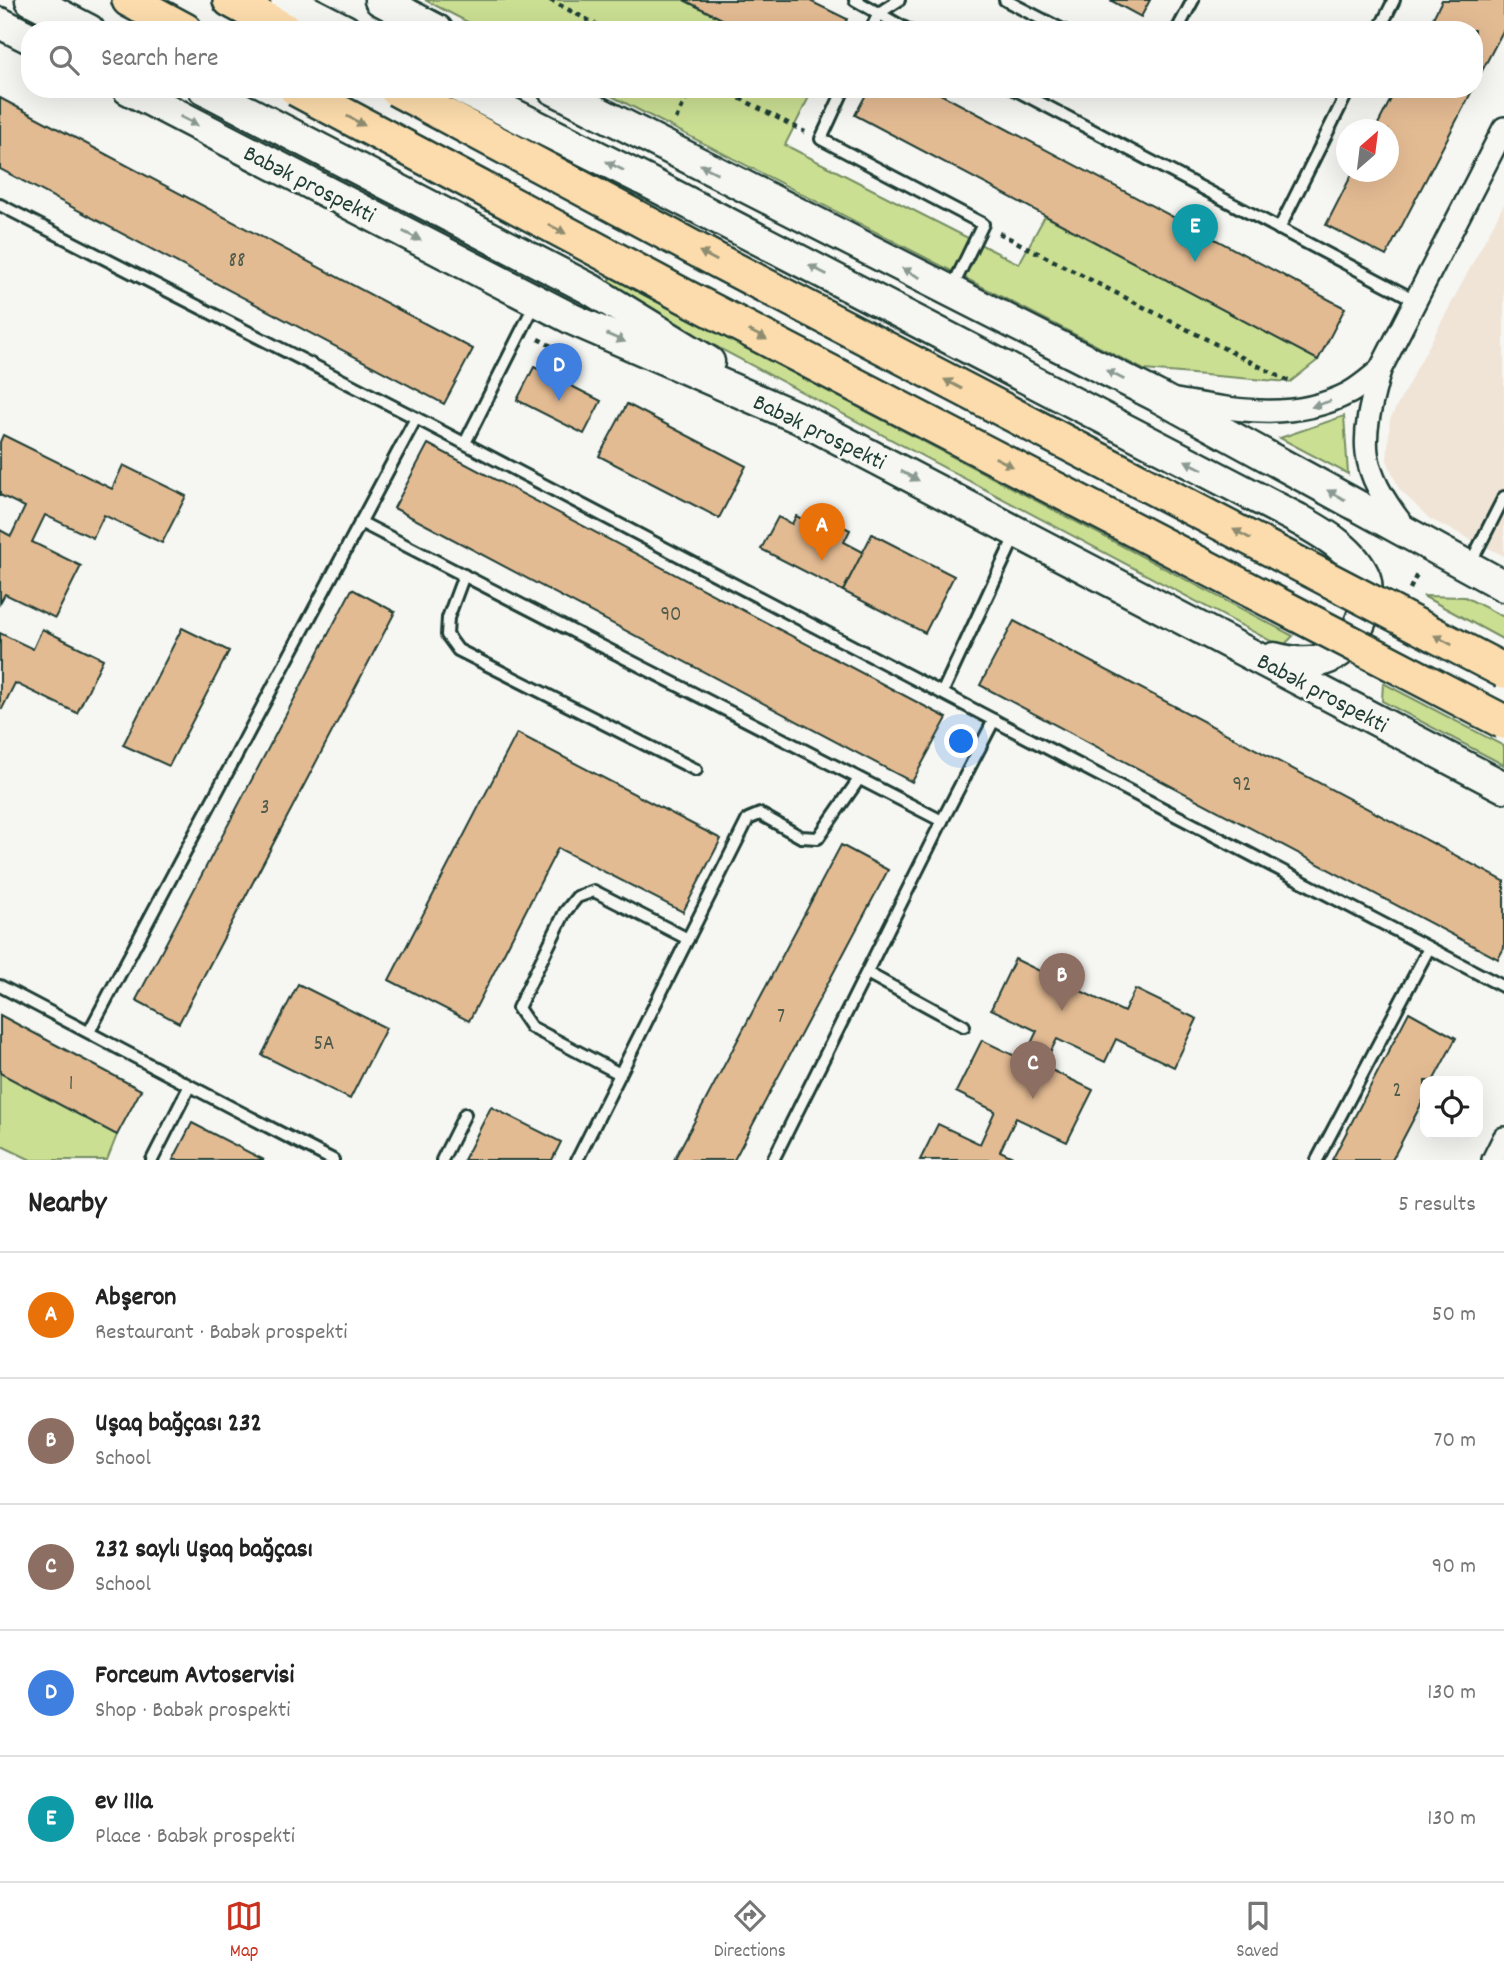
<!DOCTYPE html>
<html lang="en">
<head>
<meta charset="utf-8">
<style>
	body { margin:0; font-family:Dekko,sans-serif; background:#f2f2f2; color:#222 }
	.controls { position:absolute; right:21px; bottom:21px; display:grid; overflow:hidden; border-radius:14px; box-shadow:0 7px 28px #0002 }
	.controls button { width:63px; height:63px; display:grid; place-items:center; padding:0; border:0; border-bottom:2px solid #e0e0e0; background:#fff; color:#222; font:35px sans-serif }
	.compass { position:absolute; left:1336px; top:119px; width:63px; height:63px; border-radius:50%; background:#fff; box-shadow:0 7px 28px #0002; rotate:28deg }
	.you { position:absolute; left:962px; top:742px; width:24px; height:24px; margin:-18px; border:5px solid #fff; border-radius:50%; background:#1a73e8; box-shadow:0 0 0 10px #1a73e833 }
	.badge { display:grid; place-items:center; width:46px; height:46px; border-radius:50%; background:#c8321e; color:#fff; font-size:23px; font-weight:700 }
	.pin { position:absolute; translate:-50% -58px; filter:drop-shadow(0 2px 4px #0008) }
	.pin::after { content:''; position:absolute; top:37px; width:24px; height:21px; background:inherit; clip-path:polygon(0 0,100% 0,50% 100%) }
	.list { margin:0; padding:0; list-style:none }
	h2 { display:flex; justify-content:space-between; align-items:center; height:91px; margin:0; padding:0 28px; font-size:30px }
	h2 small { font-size:23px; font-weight:400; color:#767676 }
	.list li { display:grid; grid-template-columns:46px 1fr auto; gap:21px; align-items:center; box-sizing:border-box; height:126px; padding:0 28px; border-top:2px solid #e0e0e0 }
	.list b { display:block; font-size:26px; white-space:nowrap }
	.list p { margin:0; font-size:23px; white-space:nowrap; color:#767676 }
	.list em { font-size:23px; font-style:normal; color:#767676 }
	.icon { flex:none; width:38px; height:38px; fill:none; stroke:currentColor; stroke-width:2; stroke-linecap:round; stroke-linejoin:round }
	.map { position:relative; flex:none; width:1504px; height:1160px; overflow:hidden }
	.search { position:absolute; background:#fff; box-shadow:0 7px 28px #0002; left:21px; right:21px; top:21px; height:77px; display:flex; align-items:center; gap:18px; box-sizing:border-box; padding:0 24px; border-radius:28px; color:#767676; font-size:26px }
	.sheet { height:721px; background:#fff }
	nav { display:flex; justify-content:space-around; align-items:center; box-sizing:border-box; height:98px; border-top:2px solid #e0e0e0; background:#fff; font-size:19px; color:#767676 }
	nav a { display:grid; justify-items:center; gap:4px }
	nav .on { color:#c8321e }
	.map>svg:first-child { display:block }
	.built { fill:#f0e4d6 }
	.green { fill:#cbdf93; stroke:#758e64; stroke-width:2 }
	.building { fill:#e3bb93; stroke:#1f3d34; stroke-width:2 }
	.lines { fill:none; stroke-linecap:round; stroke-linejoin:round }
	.service-casing { stroke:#1f3d34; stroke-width:16 }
	.minor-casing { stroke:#1f3d34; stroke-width:26 }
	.secondary-casing { stroke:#1f3d34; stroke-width:35 }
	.primary-casing { stroke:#1f3d34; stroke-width:38 }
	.path { stroke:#1f3d34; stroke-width:4.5; stroke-dasharray:5 5; stroke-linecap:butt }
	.service { stroke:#f6f6f2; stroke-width:10 }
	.minor { stroke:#f6f6f2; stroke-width:21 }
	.secondary { stroke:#f6f6f2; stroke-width:30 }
	.primary { stroke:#fcdcac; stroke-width:33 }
	.secondary-bridge-casing { stroke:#1f3d34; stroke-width:35; stroke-linecap:butt }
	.primary-bridge-casing { stroke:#1f3d34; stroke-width:38; stroke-linecap:butt }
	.secondary-bridge { stroke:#f6f6f2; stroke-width:30 }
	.primary-bridge { stroke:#fcdcac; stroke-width:33 }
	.oneway { fill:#8a9a93 }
	.oneway2 { fill:#8e8c70 }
	.labels { text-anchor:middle; stroke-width:5; stroke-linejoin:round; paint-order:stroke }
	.number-label { font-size:21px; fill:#505c4c }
	.street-label { font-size:24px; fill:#1f3d34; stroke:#f6f6f2 }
</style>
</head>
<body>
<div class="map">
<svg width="1504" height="1160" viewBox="0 0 1504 1160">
	<rect width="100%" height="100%" fill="#f6f6f2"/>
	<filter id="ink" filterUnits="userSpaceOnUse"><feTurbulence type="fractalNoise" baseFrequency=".0143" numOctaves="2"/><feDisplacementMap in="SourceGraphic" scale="14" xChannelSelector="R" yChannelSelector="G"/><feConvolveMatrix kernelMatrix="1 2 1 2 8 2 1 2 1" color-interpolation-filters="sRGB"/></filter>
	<g filter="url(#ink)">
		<!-- built -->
		<polygon class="built" points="1504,204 1504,556 1430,519 1399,489 1387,460 1390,419"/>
		<!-- green -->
		<g class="green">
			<polygon points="425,0 684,0 744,30 483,30"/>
			<polygon points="598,89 813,89 785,145 1019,264 1045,216 1318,360 1290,382 1144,370"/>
			<polygon points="611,277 1293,636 1282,647 606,288"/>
			<polygon points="1344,416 1348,474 1280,438"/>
			<polygon points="1423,596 1465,597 1504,617 1504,640"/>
			<polygon points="1383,683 1504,746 1504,765 1382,701"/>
			<polygon points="0,1073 117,1135 107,1160 31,1160 0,1145"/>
		</g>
		<!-- building -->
		<g class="building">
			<polygon points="684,0 808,0 847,19 842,30 744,30"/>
			<polygon points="1110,0 1150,0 1141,17"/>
			<polygon points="1442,0 1504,0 1504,29 1474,86 1474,30 1427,30"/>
			<polygon points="869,89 931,89 1345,308 1318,360 855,115"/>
			<polygon points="1396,89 1473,89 1386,256 1326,225 1353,172 1388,172 1388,130 1375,130"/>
			<polygon points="0,98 473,349 444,404 0,169"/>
			<polygon points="534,367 601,401 584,434 517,400"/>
			<polygon points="627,404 746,466 719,518 599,456"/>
			<polygon points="3,435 112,489 123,465 186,496 162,543 104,515 93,538 45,515 32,542 81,566 55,618 5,594 0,603 0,530 11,536 25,507 0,495 0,442"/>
			<polygon points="428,444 947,718 912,782 394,508"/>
			<polygon points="796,516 820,528 826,518 850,530 844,542 863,552 843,591 761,549 778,517 792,524"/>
			<polygon points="872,534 954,576 925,633 843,591"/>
			<polygon points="352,589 395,612 179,1023 136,1000"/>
			<polygon points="1014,621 1504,881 1504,948 1498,959 980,685"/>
			<polygon points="182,628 229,651 169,766 123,745"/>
			<polygon points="42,629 103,659 77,713 15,683 2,709 0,708 0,633 33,649"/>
			<polygon points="517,733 721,839 683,912 558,848 469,1021 389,980"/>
			<polygon points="841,845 888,870 734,1160 674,1160"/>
			<polygon points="1015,959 1124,1012 1135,989 1197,1019 1174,1067 1116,1039 1105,1062 1057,1039 1043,1066 1093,1090 1067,1142 1016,1118 1000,1151 1019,1160 920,1160 938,1124 980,1144 995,1111 956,1092 982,1040 1023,1060 1037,1031 991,1009"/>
			<polygon points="298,984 386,1028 350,1099 262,1055"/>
			<polygon points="1409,1012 1456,1038 1433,1081 1425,1081 1425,1097 1392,1160 1332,1160"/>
			<polygon points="0,1015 141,1090 117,1135 0,1073"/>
			<polygon points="491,1107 561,1142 552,1160 464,1160"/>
			<polygon points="192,1123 264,1160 173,1160"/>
		</g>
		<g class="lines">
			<defs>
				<g id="service">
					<polyline points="855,0 908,30"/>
					<polyline points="1005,0 1063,30"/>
					<polyline points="871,30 879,13 899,0"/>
					<polyline points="1177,30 1193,0"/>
					<polyline points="1379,30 1394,0"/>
					<polyline points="844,89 821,139 983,224 952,288"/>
					<polyline points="1014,89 1415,300"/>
					<polyline points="0,205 416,418 1504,987"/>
					<polyline points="1279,229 1349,89"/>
					<polyline points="465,443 536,302"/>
					<polyline points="360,522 942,821"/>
					<polyline points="1470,564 1504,497"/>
					<polyline points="464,575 448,618 447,635 458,650 696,770"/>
					<polyline points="942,693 1016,534"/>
					<polyline points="867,973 964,1026"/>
					<path d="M0,986C111,1044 221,1103 333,1160"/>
					<polyline points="89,1032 416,418"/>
					<polyline points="620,1074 531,1027 518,1008 565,912 577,897 594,891 688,939"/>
					<polyline points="152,1160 189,1087"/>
					<polyline points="442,1160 465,1114"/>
					<polyline points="577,1160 748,819 760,814 801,837 818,838 859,779"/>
					<polyline points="773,1160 942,821 994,720"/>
					<polyline points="1317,1160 1429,948"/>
				</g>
				<g id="minor">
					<path d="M1176,400C1236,410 1292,422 1349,393C1360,387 1370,378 1380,370"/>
					<path d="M1405,528C1357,466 1360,443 1380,370L1504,128"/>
					<polyline points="1493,1160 1504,1138"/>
				</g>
				<g id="secondary">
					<polyline points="31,0 89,30"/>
					<polyline points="286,0 345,30"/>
					<polyline points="380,0 437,30"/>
					<polyline points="0,23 30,38"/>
					<polyline points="128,89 574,320 799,418 1504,787"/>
					<polyline points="204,89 590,289 709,362"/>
					<polyline points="553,89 1157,396 1504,586"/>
					<path d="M1274,658C1317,669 1347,661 1363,615C1366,604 1369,590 1365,578C1354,550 1323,533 1298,519"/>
				</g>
				<g id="primary">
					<polyline points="129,0 185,30"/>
					<polyline points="230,0 285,30"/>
				</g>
			</defs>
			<!-- service casing -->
			<use href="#service" class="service-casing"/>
			<!-- minor casing -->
			<use href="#minor" class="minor-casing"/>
			<!-- secondary casing -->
			<use href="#secondary" class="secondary-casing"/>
			<!-- primary casing -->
			<use href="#primary" class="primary-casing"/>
			<!-- path -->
			<g class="path">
				<polyline points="550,0 607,30"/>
				<polyline points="722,89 805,132"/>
				<polyline points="676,119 691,89"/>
				<polyline points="999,233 1290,382"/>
				<polyline points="538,339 559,350"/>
				<polyline points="1410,589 1418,572"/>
			</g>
			<!-- service -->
			<use href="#service" class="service"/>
			<!-- minor -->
			<use href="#minor" class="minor"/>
			<!-- secondary -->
			<use href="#secondary" class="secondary"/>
			<!-- primary -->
			<use href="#primary" class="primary"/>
			<defs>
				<polyline id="secondary-bridge" points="463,89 648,182 1298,519"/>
				<g id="primary-bridge">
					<polyline points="296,89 686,297 1504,722"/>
					<polyline points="396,89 716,260 1504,671"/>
				</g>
			</defs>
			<!-- secondary-bridge casing -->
			<use href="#secondary-bridge" class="secondary-bridge-casing"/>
			<!-- primary-bridge casing -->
			<use href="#primary-bridge" class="primary-bridge-casing"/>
			<!-- secondary-bridge -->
			<use href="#secondary-bridge" class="secondary-bridge"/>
			<!-- primary-bridge -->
			<use href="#primary-bridge" class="primary-bridge"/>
		</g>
		<!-- one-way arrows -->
		<defs><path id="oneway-solid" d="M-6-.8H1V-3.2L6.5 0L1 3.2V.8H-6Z" transform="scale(1.75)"/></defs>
		<g class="oneway">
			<use href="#oneway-solid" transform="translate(189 121) rotate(27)"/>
			<use href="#oneway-solid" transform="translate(615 166) rotate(-153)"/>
			<use href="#oneway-solid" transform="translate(709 169) rotate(-153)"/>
			<use href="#oneway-solid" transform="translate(412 236) rotate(27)"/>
			<use href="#oneway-solid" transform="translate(818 270) rotate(-153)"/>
			<use href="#oneway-solid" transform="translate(911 273) rotate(-153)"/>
			<use href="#oneway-solid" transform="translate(616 338) rotate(23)"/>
			<use href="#oneway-solid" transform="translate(1115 375) rotate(-153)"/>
			<use href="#oneway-solid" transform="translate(1321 404) rotate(162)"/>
			<use href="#oneway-solid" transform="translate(1194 465) rotate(-153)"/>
			<use href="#oneway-solid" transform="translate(910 476) rotate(28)"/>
			<use href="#oneway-solid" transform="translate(1336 495) rotate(-151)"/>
		</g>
		<g class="oneway2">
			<use href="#oneway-solid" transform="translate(356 121) rotate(28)"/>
			<use href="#oneway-solid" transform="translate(557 229) rotate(28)"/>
			<use href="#oneway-solid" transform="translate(708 256) rotate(-152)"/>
			<use href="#oneway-solid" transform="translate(758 335) rotate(27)"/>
			<use href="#oneway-solid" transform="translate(953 384) rotate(-152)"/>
			<use href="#oneway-solid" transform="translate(1004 462) rotate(27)"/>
			<use href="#oneway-solid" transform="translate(1242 534) rotate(-152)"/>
			<use href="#oneway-solid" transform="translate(1443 640) rotate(-152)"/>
		</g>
	</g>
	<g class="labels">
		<!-- number labels -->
		<g class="number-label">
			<text x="237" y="266">88</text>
			<text x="671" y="620">90</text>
			<text x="1242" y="790">92</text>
			<text x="265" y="813">3</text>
			<text x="781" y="1022">7</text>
			<text x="324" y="1049">5A</text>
			<text x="71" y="1089">1</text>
			<text x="1397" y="1096">2</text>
		</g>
		<!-- street labels -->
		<g class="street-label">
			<text transform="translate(310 183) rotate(27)" y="8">Babək prospekti</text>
			<text transform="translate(820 431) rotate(26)" y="8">Babək prospekti</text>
			<text transform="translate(1323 692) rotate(28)" y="8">Babək prospekti</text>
		</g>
	</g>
</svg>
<div class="controls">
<button><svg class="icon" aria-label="locate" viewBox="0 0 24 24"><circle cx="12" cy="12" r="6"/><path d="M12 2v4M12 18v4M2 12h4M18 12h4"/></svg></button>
</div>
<svg class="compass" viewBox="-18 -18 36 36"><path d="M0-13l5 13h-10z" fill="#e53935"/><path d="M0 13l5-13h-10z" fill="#767676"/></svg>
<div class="you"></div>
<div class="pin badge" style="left:822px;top:561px;background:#e8710a">A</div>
<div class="pin badge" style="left:1062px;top:1011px;background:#8d6e63">B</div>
<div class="pin badge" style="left:1033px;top:1099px;background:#8d6e63">C</div>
<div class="pin badge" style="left:559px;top:401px;background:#3f7fe0">D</div>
<div class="pin badge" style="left:1195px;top:262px;background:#0f9aa8">E</div>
<div class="search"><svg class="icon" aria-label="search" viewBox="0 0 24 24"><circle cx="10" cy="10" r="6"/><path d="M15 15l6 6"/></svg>Search here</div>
</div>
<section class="sheet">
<h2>Nearby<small>5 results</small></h2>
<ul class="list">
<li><span class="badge" style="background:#e8710a">A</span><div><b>Abşeron</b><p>Restaurant · Babək prospekti</p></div><em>50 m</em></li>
<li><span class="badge" style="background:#8d6e63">B</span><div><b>Uşaq bağçası 232</b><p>School</p></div><em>70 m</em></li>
<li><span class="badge" style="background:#8d6e63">C</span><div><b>232 saylı Uşaq bağçası</b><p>School</p></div><em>90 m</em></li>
<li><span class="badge" style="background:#3f7fe0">D</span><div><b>Forceum Avtoservisi</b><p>Shop · Babək prospekti</p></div><em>130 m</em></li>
<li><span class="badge" style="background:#0f9aa8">E</span><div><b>ev 111a</b><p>Place · Babək prospekti</p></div><em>130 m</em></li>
</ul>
</section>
<nav>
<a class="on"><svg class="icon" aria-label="map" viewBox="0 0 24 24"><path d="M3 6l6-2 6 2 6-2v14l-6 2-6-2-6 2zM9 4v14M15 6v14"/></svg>Map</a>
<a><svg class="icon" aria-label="directions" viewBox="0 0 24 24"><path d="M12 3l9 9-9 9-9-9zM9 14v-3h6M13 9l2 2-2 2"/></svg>Directions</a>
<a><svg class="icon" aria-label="saved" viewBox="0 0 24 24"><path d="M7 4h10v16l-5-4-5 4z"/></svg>Saved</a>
</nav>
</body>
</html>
